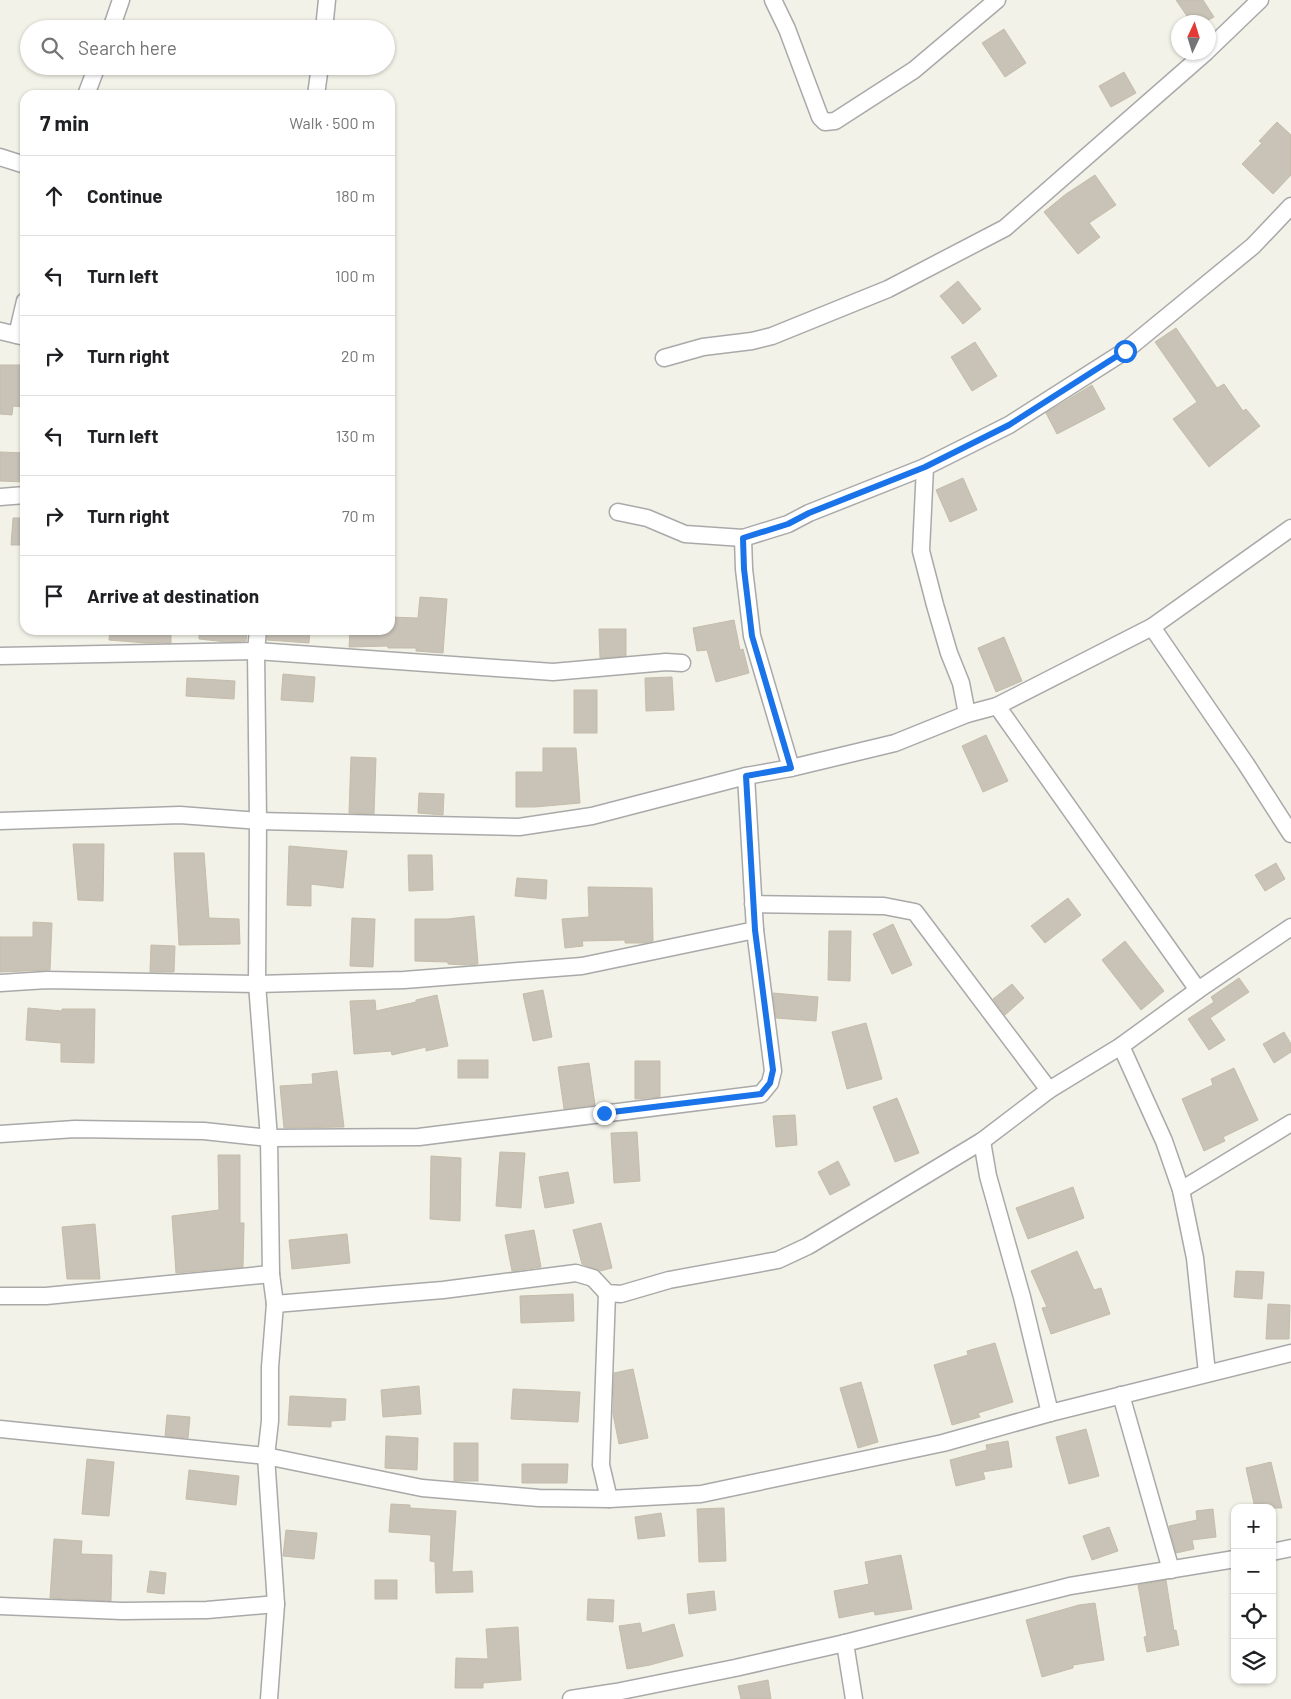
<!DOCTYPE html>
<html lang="en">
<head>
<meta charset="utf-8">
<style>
	body { margin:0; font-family:Barlow,sans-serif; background:#f2f2f2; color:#202124 }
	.controls { position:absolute; right:15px; bottom:15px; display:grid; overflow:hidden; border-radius:10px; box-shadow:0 1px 4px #0004 }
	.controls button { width:45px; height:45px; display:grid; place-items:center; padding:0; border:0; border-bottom:1px solid #e0e0e0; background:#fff; color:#202124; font:25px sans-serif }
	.compass { position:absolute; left:1171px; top:15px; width:45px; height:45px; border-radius:50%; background:#fff; box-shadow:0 1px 4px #0004; rotate:4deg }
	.stop { position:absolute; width:15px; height:15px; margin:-11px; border:4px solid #1a73e8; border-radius:50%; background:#fff }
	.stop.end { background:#1a73e8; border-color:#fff; box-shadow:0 1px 5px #0008 }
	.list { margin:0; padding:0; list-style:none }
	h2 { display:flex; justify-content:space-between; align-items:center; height:65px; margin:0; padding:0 20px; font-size:21px }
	h2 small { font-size:16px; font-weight:400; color:#757577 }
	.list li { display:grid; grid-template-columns:32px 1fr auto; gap:15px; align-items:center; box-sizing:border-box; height:80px; padding:0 20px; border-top:1px solid #e0e0e0 }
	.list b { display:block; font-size:19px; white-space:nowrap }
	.list em { font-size:16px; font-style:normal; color:#757577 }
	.icon { flex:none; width:28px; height:28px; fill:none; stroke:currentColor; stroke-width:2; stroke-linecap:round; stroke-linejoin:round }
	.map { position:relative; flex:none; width:1291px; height:1699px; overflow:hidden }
	.search { position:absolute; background:#fff; box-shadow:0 1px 4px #0004; left:20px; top:20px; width:375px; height:55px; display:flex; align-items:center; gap:12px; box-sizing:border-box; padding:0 18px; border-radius:28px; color:#757577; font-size:19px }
	.panel { position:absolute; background:#fff; box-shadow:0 1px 4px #0004; left:20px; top:90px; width:375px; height:545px; border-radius:15px }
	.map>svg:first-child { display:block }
	.building { fill:#c8c2b7; stroke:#c5bda9 }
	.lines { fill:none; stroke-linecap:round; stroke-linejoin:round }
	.minor-casing { stroke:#a9a9a9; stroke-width:19 }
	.minor { stroke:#fff; stroke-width:16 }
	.route { stroke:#1a73e8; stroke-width:6 }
</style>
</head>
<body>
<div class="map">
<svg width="1291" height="1699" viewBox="0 0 1291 1699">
	<rect width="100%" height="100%" fill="#f2f2e8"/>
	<!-- building -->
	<g class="building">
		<polygon points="1176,0 1203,0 1214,17 1205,22 1191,22"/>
		<polygon points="1004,29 1026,63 1005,77 982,43"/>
		<polygon points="1124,72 1136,93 1111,107 1099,86"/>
		<polygon points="1277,122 1291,135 1291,175 1273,194 1242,164 1262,143 1259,141"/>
		<polygon points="1095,175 1116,205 1089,223 1100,237 1078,254 1044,212 1066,194"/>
		<polygon points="958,281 981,309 963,324 940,296"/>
		<polygon points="1176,328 1217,388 1224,384 1243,411 1246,409 1260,426 1209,467 1173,419 1197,402 1155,342"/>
		<polygon points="975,342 997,376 972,391 951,357"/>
		<polygon points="0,365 25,365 25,407 13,406 12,415 0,414"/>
		<polygon points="1092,385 1105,409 1057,434 1046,413"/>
		<polygon points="0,452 25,453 25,482 0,481"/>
		<polygon points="963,478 977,510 950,522 936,490"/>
		<polygon points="13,518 25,518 25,545 11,545"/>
		<polygon points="420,597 447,599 443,653 416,651 416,648 388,648 388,646 349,647 350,630 390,630 390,617 418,618"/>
		<polygon points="734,620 740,650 743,649 749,673 716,682 707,650 697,651 693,628"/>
		<polygon points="599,629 626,629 626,656 600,658"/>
		<polygon points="110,630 171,630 171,643 146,643 109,640"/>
		<polygon points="199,630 247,630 246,641 227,642 199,639"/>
		<polygon points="268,630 310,630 309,643 267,640"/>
		<polygon points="1004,637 1022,681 996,692 978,648"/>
		<polygon points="283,674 315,677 313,702 281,700"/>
		<polygon points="672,677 674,710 646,711 645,678"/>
		<polygon points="187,678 235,681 234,699 186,696"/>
		<rect x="574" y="690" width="23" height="43"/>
		<polygon points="986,735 1008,781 983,792 962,746"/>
		<polygon points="543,748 576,748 580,803 535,807 516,807 516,772 543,772"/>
		<polygon points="351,757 376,758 374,814 349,813"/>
		<polygon points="419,793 444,794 443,815 418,813"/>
		<polygon points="73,844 104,844 103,901 78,900"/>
		<polygon points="289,846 347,851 343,888 311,884 311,906 287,905"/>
		<polygon points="174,853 204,853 209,918 239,919 240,944 179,945"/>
		<polygon points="408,855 432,855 433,890 409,891"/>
		<polygon points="1276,863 1285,879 1265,891 1255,875"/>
		<polygon points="517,878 547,880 546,899 515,896"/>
		<polygon points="588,887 652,888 653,941 645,943 625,943 625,940 582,941 583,946 565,948 562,919 589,917"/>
		<polygon points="1068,898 1081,915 1045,943 1031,926"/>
		<polygon points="474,916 478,964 465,965 448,964 448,962 415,961 415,919 448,919"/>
		<polygon points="352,918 375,919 373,967 350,966"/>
		<polygon points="33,922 52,923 50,970 0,972 0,937 33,937"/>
		<polygon points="893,924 912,965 892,974 873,934"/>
		<polygon points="829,931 851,931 850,981 828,980"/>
		<polygon points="1125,941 1164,991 1141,1010 1102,960"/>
		<polygon points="151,945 175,946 174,972 150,972"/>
		<polygon points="1239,978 1249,992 1210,1018 1225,1040 1209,1050 1188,1019 1214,1002 1211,997"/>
		<polygon points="1012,984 1024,998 1005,1015 993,999"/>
		<polygon points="543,990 552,1037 533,1041 523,994"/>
		<polygon points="773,993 818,997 816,1021 776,1018"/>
		<polygon points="437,995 448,1046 426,1051 426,1047 392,1055 391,1051 354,1054 350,1001 375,1000 376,1011 416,1002 416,1000"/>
		<polygon points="28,1008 62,1011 62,1009 95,1009 94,1063 61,1062 61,1043 26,1040"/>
		<polygon points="866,1023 882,1079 847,1089 832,1032"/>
		<polygon points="1284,1032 1291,1044 1291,1052 1274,1063 1263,1044"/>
		<rect x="458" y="1060" width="30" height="18"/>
		<polygon points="635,1061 660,1061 660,1097 635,1099"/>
		<polygon points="589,1063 595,1105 564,1109 558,1067"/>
		<polygon points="1234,1068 1258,1120 1223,1137 1225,1141 1204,1151 1182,1099 1213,1085 1211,1079"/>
		<polygon points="337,1071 344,1127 284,1128 280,1086 313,1084 312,1074"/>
		<polygon points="897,1098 919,1153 895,1162 873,1107"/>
		<polygon points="795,1115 797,1145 776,1147 773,1116"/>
		<polygon points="637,1132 640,1181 614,1183 611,1133"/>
		<polygon points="500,1152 525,1153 521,1208 496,1206"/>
		<polygon points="218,1155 240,1155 240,1223 244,1223 243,1267 176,1273 172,1216 219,1210"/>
		<polygon points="431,1156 461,1158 460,1221 430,1219"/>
		<polygon points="838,1161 850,1185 830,1195 818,1172"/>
		<polygon points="568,1172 574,1203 545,1208 539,1177"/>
		<polygon points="1073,1187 1084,1218 1028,1239 1016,1208"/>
		<polygon points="601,1223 612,1268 600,1271 582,1264 573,1230"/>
		<polygon points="95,1224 100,1279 67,1279 62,1227"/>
		<polygon points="534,1230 541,1267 512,1271 505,1235"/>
		<polygon points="347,1234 350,1263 292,1269 289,1240"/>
		<polygon points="1077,1251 1094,1290 1101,1288 1110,1314 1051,1334 1042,1308 1047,1307 1031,1271"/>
		<polygon points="1236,1271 1264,1272 1262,1299 1234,1297"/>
		<polygon points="573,1294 574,1321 521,1323 520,1296"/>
		<polygon points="1268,1304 1290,1305 1289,1339 1266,1339"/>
		<polygon points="995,1343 1013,1402 978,1413 980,1417 952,1425 934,1365 968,1355 967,1351"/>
		<polygon points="633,1369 648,1438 619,1444 613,1414 614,1373"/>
		<polygon points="861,1382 878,1442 858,1448 840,1388"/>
		<polygon points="419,1386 421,1414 383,1417 381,1390"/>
		<polygon points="513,1389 580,1392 578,1422 511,1419"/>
		<polygon points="290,1396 346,1399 345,1420 331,1421 331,1427 288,1425"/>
		<polygon points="167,1415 190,1417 188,1438 165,1436"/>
		<polygon points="1086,1429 1099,1476 1069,1484 1056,1437"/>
		<polygon points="386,1436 418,1438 417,1470 385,1468"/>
		<polygon points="1008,1441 1012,1467 983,1472 985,1479 956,1486 950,1460 987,1450 986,1445"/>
		<rect x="454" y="1443" width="24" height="38"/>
		<polygon points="87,1459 114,1462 109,1516 82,1514"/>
		<polygon points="1271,1462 1282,1508 1255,1508 1246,1468"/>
		<polygon points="522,1464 568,1464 567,1483 522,1483"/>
		<polygon points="189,1470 239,1476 236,1505 186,1499"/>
		<polygon points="391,1504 410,1505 410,1508 456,1511 452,1572 472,1571 473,1592 436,1593 435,1562 430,1561 431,1535 389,1532"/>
		<polygon points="724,1508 726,1561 699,1562 697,1509"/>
		<polygon points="1213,1509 1216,1537 1192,1540 1194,1549 1176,1553 1169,1526 1197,1520 1196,1511"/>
		<polygon points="661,1513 665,1536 638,1539 635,1517"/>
		<polygon points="1109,1527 1118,1551 1092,1560 1083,1536"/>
		<polygon points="286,1530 317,1533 314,1559 283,1556"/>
		<polygon points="54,1539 82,1541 81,1554 112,1555 111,1601 50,1598"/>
		<polygon points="901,1555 912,1609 875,1615 874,1611 839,1618 834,1591 869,1584 865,1562"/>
		<polygon points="150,1571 166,1573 164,1594 147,1592"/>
		<rect x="375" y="1580" width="22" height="19"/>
		<polygon points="1166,1580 1174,1631 1176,1630 1179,1645 1147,1652 1144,1637 1147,1636 1138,1585"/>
		<polygon points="714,1591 716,1610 689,1614 687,1594"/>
		<polygon points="588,1599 614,1600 613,1622 587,1620"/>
		<polygon points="1095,1603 1104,1660 1073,1665 1073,1668 1042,1677 1026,1620 1079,1605"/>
		<polygon points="640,1623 642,1633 674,1624 683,1656 650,1665 627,1669 619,1626"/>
		<polygon points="518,1627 521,1680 483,1683 483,1688 455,1688 456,1658 488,1659 486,1629"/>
		<polygon points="768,1680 771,1699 741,1699 738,1686"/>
	</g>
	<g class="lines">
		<defs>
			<g id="minor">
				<polyline points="773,0 787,29 820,117 825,122 835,121 914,70 997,0"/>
				<polyline points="111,29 121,0"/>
				<polyline points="324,29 327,0"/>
				<polyline points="1208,50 1260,0"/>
				<polyline points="86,95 97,66"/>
				<polyline points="316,95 320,66"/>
				<polyline points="0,157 25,165"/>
				<polyline points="0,331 25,337"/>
				<polyline points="17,335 25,301"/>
				<polyline points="664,358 703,347 752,341 772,336 888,289 1005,228 1206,52"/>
				<polyline points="925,467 921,551 935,605 949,653 961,683 967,714"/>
				<polyline points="0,497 25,495"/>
				<polyline points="618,512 647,518 685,534 743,538"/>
				<polyline points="1152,627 1246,764 1291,834"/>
				<polyline points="258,630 256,651 258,821 257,984 269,1138 271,1274 275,1304 270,1367 270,1421 266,1456 276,1604 269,1699"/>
				<polyline points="0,656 256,651 553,672 666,662 682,663"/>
				<polyline points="997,706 1198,990"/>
				<polyline points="791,768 752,636 744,569 743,538 788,524 809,513 925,467 1009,425 1125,351 1253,246 1291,206"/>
				<polyline points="0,821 180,815 258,821 519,827 592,816 746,776 791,768 895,743 967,714 997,706 1152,627 1291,528"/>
				<polyline points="753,904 884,906 915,912 1049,1090"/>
				<polyline points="0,983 47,980 257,984 404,980 582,966 755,930"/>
				<polyline points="1121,1046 1164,1141 1181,1190 1195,1258 1207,1373"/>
				<polyline points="0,1134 75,1129 204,1131 269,1138 419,1137 761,1094 770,1083 773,1071 755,930 746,776"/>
				<polyline points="982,1141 988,1176 1022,1297 1050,1413"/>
				<polyline points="1181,1190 1291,1123"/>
				<polyline points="607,1293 601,1465 609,1499"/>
				<polyline points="0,1296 46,1296 271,1274"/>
				<polyline points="275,1304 443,1290 576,1273 593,1278 607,1293 621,1294 669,1280 778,1260 808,1246 982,1141 1049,1090 1121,1046 1198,990 1291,927"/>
				<polyline points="1121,1395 1171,1570"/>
				<polyline points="0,1429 266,1456 422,1488 539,1498 609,1499 701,1494 943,1443 1050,1413 1291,1353"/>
				<polyline points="1272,1552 1291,1548"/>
				<polyline points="0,1606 122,1611 207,1610 276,1604"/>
				<polyline points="845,1643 854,1699"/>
				<polyline points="571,1699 616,1692 735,1668 845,1643 1070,1586 1235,1559"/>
			</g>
		</defs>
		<!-- minor casing -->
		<use href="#minor" class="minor-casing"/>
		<!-- minor -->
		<use href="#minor" class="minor"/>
	</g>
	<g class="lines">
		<!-- route -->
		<polyline class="route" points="604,1113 761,1094 770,1083 773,1070 755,930 746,776 791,768 752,636 744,569 743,538 788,524 809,513 925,467 1009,425 1125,351"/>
	</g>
</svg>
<div class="controls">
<button>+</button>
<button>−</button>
<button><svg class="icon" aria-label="locate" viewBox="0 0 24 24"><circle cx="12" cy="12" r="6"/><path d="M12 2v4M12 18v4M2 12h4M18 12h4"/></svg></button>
<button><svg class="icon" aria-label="layers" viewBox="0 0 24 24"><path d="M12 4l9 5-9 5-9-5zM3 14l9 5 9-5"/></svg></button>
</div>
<svg class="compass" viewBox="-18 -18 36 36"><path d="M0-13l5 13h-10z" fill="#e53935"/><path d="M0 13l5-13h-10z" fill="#757577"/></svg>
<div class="stop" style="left:1125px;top:351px"></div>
<div class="stop end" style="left:604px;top:1113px"></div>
<div class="search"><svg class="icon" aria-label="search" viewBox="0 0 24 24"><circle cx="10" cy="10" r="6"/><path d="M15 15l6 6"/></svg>Search here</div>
<section class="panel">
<h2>7 min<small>Walk · 500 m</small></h2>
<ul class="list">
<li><svg class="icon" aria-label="ahead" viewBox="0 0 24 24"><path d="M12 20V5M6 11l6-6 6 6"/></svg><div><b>Continue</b></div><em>180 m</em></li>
<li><svg class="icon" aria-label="left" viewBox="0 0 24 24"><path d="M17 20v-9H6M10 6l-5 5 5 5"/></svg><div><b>Turn left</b></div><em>100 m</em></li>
<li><svg class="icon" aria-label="right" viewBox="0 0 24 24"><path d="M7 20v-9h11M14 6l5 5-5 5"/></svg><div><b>Turn right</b></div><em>20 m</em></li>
<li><svg class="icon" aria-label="left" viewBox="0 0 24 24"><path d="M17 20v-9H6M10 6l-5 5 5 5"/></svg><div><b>Turn left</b></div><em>130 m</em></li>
<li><svg class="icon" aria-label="right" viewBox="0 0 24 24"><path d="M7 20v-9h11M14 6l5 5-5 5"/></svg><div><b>Turn right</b></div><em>70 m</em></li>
<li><svg class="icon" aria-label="arrive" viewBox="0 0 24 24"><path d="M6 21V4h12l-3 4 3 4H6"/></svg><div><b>Arrive at destination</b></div></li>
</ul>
</section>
</div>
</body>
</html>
